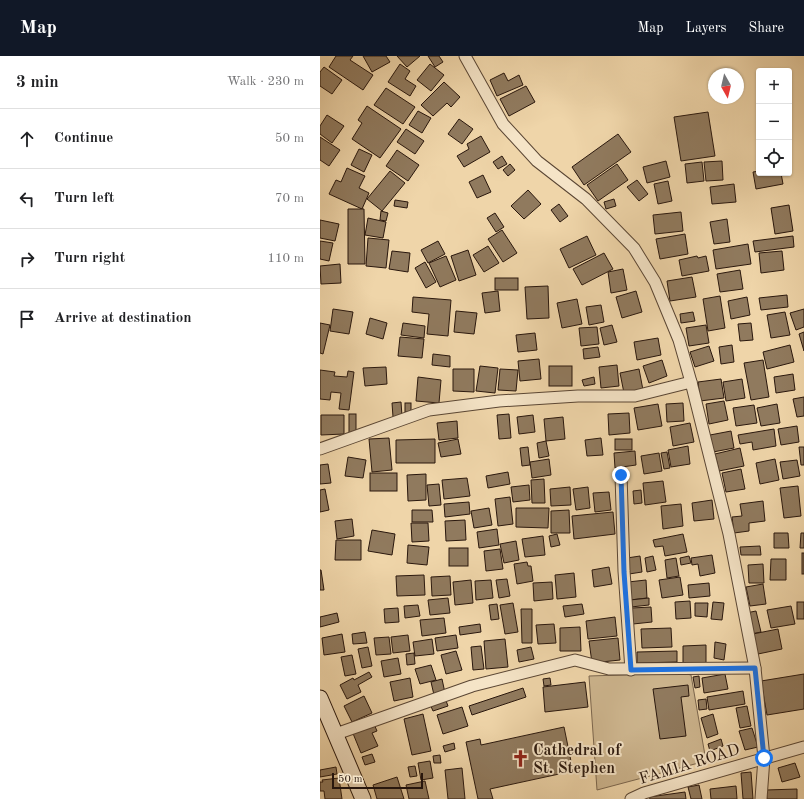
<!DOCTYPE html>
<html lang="en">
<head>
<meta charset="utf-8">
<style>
	body { margin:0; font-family:"Old Standard TT",serif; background:#f2f2f2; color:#202124 }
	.controls { position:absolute; right:12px; top:12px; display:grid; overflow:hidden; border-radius:4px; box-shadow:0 1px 3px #0004 }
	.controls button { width:36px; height:36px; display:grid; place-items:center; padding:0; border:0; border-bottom:1px solid #e0e0e0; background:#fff; color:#202124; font:20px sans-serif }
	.compass { position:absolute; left:388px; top:12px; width:36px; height:36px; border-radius:50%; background:#fff; box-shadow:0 1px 3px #0004; rotate:172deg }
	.scale { position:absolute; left:12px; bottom:10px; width:91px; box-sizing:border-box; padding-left:4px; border:2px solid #29170d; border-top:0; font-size:11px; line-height:14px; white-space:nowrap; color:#29170d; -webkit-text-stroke:3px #f5e4c7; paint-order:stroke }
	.stop { position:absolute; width:12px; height:12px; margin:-9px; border:3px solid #1a73e8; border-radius:50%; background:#fff }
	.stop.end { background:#1a73e8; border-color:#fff; box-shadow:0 1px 4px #0008 }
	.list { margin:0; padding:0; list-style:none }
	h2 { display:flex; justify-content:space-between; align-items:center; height:52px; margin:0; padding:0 16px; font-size:17px }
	h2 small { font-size:13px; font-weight:400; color:#757577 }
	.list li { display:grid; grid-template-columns:26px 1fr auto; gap:12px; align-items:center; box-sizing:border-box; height:60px; padding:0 16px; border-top:1px solid #e0e0e0 }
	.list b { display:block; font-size:15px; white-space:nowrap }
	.list em { font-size:13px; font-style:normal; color:#757577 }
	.icon { flex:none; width:22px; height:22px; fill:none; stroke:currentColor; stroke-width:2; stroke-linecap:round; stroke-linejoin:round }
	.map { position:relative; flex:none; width:484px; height:743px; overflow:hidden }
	header { display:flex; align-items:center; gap:24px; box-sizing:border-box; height:56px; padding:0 20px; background:#111827; color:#fff }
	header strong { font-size:19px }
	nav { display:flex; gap:22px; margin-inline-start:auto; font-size:14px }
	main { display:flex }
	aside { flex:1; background:#fff }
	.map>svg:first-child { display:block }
	.green { fill:#cdb58e; stroke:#7b664e }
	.building { fill:#907a5e; stroke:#29170d }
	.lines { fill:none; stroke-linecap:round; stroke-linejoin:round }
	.street-casing { stroke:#5a4634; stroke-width:13 }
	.secondary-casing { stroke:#29170d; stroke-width:17 }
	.street { stroke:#f5e4c7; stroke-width:11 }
	.secondary { stroke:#f5e4c7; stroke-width:15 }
	.route { stroke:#1a73e8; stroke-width:5 }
	.labels { text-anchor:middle; stroke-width:4; stroke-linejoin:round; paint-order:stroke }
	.poi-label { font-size:16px; font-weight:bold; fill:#29170d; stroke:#f5e4c7; text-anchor:start }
	.street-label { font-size:16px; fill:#29170d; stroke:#f5e4c7 }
</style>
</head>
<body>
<header>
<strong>Map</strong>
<nav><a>Map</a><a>Layers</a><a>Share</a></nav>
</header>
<main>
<aside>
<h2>3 min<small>Walk · 230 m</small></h2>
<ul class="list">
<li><svg class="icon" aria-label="ahead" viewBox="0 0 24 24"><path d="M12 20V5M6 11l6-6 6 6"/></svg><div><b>Continue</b></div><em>50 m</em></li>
<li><svg class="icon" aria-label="left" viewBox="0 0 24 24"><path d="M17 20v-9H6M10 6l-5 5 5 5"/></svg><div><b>Turn left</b></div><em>70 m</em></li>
<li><svg class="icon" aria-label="right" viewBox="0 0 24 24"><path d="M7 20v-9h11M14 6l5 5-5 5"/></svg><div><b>Turn right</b></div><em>110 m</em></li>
<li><svg class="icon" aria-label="arrive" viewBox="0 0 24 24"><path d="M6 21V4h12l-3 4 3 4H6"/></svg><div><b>Arrive at destination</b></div></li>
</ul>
</aside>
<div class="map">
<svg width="484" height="743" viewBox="0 0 484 743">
	<rect width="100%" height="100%" fill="#efd5a9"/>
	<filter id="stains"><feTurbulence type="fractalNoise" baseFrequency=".005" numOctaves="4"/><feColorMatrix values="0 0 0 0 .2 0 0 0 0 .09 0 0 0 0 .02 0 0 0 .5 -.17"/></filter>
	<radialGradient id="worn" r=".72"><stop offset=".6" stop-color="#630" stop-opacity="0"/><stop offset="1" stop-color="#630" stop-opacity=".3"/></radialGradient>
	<!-- green -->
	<polygon class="green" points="362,617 371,619 386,705 277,734 269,620"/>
	<!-- building -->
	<g class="building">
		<polygon points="16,0 33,0 30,4 53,19 43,34 9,11"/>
		<polygon points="43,0 66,0 70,6 52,16"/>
		<polygon points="77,0 100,0 87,11"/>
		<polygon points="108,0 119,0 123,6 115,11"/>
		<polygon points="80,8 90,15 85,23 96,30 90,40 68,26"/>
		<polygon points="110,8 124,19 111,35 97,24"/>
		<polygon points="4,11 22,24 12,38 0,30 0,16"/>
		<polygon points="184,17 188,25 199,19 203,29 177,40 170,24"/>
		<polygon points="124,26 140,41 131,51 127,47 113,60 101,49"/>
		<polygon points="206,30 215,46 189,60 180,43"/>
		<polygon points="66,32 95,51 83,68 54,49"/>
		<polygon points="47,50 81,73 60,102 32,83 42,67 38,64"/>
		<polygon points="98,55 111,62 102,77 89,69"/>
		<polygon points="388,56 395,100 361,105 354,61"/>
		<polygon points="7,59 24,70 12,87 0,78 0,70"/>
		<polygon points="139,63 153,73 142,88 128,78"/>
		<polygon points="86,73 104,85 95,98 77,86"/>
		<polygon points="298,78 311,96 264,129 252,111"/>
		<polygon points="161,80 170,96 144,111 137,100 149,93 147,88"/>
		<polygon points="0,81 20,94 9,110 0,104"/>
		<polygon points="39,93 52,99 44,116 31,109"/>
		<polygon points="77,94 99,109 88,125 66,110"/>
		<polygon points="182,100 187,108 178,113 173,106"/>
		<polygon points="346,105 350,121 327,127 323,111"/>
		<polygon points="402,105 403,124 386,125 384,106"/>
		<polygon points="382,106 384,125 367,127 365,108"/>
		<polygon points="190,108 195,114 188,120 183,114"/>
		<polygon points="297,108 308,124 278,145 267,129"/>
		<polygon points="27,112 45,120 39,132 49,137 42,153 9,138 16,124 21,126"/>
		<polygon points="70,115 85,127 62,155 47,143"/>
		<polygon points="439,115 439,117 461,117 463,128 436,133 433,116"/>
		<polygon points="163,119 171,136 157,142 149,126"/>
		<polygon points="317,124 328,138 319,145 307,131"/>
		<polygon points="348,125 352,145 338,148 334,128"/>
		<polygon points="414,128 416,146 392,148 390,131"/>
		<polygon points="208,134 221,148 204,163 191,150"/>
		<polygon points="294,143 296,150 286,153 284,146"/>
		<polygon points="75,144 88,146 87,152 74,150"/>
		<polygon points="239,148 248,160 240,166 231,154"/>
		<polygon points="469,149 473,175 455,178 451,152"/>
		<polygon points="28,153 44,153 45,208 28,208"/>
		<polygon points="61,155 68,157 66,165 60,164"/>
		<polygon points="361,156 363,175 335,178 333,159"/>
		<polygon points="175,157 184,171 176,176 167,162"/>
		<polygon points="48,162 66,166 63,182 45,179"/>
		<polygon points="407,163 410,186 394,188 390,166"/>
		<polygon points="0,164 19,168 15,185 0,182"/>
		<polygon points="182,174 197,197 183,206 168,183"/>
		<polygon points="365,178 368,198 340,203 336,183"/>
		<polygon points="267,180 276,199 249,212 240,193"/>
		<polygon points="473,180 474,191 435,196 433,185"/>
		<polygon points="48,182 69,184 66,212 46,210"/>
		<polygon points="0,185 13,187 9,205 0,203"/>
		<polygon points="118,185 125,198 108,207 101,194"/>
		<polygon points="428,188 431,208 396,213 393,194"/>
		<polygon points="168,190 179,207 164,216 153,199"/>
		<polygon points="148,194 156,219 139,225 131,200"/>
		<polygon points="72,195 90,197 88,216 69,213"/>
		<polygon points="462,195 464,214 441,217 439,197"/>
		<polygon points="284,197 293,213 262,229 253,213"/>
		<polygon points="126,200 136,224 120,231 109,207"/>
		<polygon points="377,200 378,202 386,200 389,215 362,220 359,204"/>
		<polygon points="105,206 116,226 106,232 95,212"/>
		<polygon points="20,208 21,227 1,228 0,210"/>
		<polygon points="303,213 307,234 291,237 288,216"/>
		<polygon points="420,214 423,233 400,236 397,218"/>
		<polygon points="372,221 376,241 350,245 347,225"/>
		<rect x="175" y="222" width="23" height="12"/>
		<polygon points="228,230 229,262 207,263 205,231"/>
		<polygon points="178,235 180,255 165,257 162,237"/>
		<polygon points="316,235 322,256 302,262 296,241"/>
		<polygon points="467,239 468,251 441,254 439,242"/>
		<polygon points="400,240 405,272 388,275 383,243"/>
		<polygon points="93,241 131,244 128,280 107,278 109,258 92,256"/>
		<polygon points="427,241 430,259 411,263 408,245"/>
		<polygon points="257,243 262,268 242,272 237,247"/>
		<polygon points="281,249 284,266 269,269 266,251"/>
		<polygon points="13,253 33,256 29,278 10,275"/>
		<polygon points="484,253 484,271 476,274 470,257"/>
		<polygon points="136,255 157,257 154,278 134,276"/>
		<polygon points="373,256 375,265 361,267 360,258"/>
		<polygon points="465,256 470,279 451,282 447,259"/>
		<polygon points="50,262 67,267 63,283 46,278"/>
		<polygon points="0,267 10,269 3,298 0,297"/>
		<polygon points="83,267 105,270 104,282 81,279"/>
		<polygon points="431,267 433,284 420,285 418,268"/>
		<polygon points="292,269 297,286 284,289 280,272"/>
		<polygon points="386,269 389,287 369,290 366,272"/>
		<polygon points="277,271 279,288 261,290 259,272"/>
		<polygon points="484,276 484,295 479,278"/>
		<polygon points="215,277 217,294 198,296 196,279"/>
		<polygon points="80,281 104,283 102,302 78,300"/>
		<polygon points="338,282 341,299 317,304 314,286"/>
		<polygon points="412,289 414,306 401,308 399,291"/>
		<polygon points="470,289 474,306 447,313 443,296"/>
		<polygon points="389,290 394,305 375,311 370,296"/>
		<polygon points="278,291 280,301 264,303 263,293"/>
		<polygon points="113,298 130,300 130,311 112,309"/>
		<polygon points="219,303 221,323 200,325 198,305"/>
		<polygon points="342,304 347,320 329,327 323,310"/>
		<polygon points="443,304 449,341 431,344 424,307"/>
		<polygon points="297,309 299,330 281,332 279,311"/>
		<polygon points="160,310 178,312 175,337 156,335"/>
		<rect x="229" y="310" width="23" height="20"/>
		<polygon points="66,311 67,328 45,330 43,312"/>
		<polygon points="133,313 154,313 154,336 133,335"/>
		<polygon points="180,313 198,314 196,335 178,334"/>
		<polygon points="319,313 323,334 304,337 300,317"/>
		<polygon points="0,314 15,316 14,320 27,321 28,315 34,316 29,354 19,353 21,337 11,336 10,344 0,343"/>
		<polygon points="473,318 475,334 456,337 454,321"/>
		<polygon points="98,321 121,324 119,347 96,345"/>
		<polygon points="274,321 275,328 264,330 262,324"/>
		<polygon points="401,323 404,342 380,345 378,326"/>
		<polygon points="422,323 425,342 406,345 403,326"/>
		<polygon points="484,341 484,360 477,361 473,343"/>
		<polygon points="404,345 408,364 389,368 386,348"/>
		<polygon points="81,346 82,360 73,361 72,347"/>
		<rect x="85" y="347" width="6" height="9"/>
		<polygon points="363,347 364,365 347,366 346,348"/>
		<polygon points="338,348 342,370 318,374 314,352"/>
		<polygon points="457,348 460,367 441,370 437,352"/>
		<polygon points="434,349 437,367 416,370 413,352"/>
		<polygon points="309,357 310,377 289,379 288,358"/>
		<rect x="29" y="358" width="7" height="19"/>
		<polygon points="189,358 191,382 179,383 177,359"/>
		<polygon points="1,359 24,359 24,378 1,379"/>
		<polygon points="213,359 215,376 199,378 197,361"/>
		<polygon points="243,361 245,383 226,385 224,363"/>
		<polygon points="137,365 138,382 119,384 117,367"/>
		<polygon points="370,367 374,386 353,390 350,371"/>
		<polygon points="477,370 479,386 461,389 458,373"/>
		<polygon points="454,373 456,390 433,394 432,386 420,388 418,379"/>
		<polygon points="411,375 414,392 393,396 390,379"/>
		<polygon points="69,382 72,414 52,416 49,383"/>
		<polygon points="281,382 283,399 267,400 265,384"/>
		<polygon points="115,383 115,407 76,407 76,384"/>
		<polygon points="138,383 141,398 121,401 118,387"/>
		<rect x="295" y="383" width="17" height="11"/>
		<polygon points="226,385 229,400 219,402 217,387"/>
		<polygon points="368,390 370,408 351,411 348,394"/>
		<polygon points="208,391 210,409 202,410 200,392"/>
		<polygon points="479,391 484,391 484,409 481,409"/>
		<polygon points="420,392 424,410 399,415 395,398"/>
		<polygon points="315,395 316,409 295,412 294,397"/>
		<polygon points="347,396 350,412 344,413 341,397"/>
		<polygon points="339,397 342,415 324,418 321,400"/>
		<polygon points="28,401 46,404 43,422 25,420"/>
		<polygon points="229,403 231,419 212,422 210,406"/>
		<polygon points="455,403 459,424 440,428 436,407"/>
		<polygon points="477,404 480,420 463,423 460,406"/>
		<polygon points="8,408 11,427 0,428 0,409"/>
		<polygon points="421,413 425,433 406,436 402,417"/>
		<polygon points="188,416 190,428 168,432 166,420"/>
		<rect x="50" y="417" width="27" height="18"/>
		<polygon points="106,418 106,444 88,445 87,419"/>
		<polygon points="147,422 150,440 124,443 122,424"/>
		<polygon points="224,423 225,447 212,447 211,424"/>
		<polygon points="343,425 346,446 325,449 323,427"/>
		<polygon points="119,428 121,449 109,450 107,429"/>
		<polygon points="209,429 210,444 193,446 191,431"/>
		<polygon points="478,430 481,460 464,462 460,432"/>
		<polygon points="250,431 251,449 231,450 230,433"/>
		<polygon points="268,431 270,452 256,454 253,433"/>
		<polygon points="5,433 9,454 0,456 0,434"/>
		<polygon points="321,434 322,447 314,448 313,435"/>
		<polygon points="289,436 291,454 275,456 273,437"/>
		<polygon points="190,441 193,468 178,470 175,443"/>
		<polygon points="392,444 394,463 374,465 372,447"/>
		<polygon points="443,445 445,465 429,467 429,475 414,477 412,461 422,460 420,448"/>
		<polygon points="149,446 150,458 125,461 124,448"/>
		<polygon points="361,448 363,470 343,473 341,450"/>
		<polygon points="169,452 172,469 154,472 151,455"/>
		<polygon points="196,452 229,452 228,472 196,471"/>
		<polygon points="92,454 112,454 113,466 92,466"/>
		<polygon points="249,454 250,477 231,477 231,455"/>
		<polygon points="293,456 295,478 254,483 252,460"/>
		<polygon points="32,463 34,480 17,483 15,465"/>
		<polygon points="145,464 146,484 126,485 125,465"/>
		<polygon points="91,467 108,467 109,485 92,486"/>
		<polygon points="177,473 179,489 159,492 157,476"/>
		<polygon points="52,474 75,478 72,499 48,495"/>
		<polygon points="454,477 468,477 469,492 454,492"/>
		<polygon points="481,477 484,477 484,492 480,492"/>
		<polygon points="237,478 240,489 231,491 229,480"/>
		<polygon points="363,478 367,496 345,500 343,490 335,491 333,484"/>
		<polygon points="223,480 225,499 205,501 202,483"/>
		<polygon points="16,484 41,484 41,504 15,504"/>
		<polygon points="196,485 199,504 184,507 180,488"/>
		<polygon points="88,489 109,491 107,509 87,507"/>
		<polygon points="440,490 441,499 421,499 420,491"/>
		<rect x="129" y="492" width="19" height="18"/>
		<polygon points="180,493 183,513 166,515 164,495"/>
		<rect x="482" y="497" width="2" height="21"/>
		<polygon points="392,499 395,517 380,520 378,508 372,509 371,502"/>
		<polygon points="320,500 322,516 309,518 307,502"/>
		<polygon points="333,500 336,514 327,516 325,502"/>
		<polygon points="369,500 371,507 361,509 360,502"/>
		<polygon points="356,502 359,520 347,522 345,504"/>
		<polygon points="451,503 466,503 466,524 450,524"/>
		<polygon points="207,506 208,510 211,510 213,525 197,528 194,508"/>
		<polygon points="443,508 444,527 429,527 428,509"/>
		<polygon points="289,511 292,528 274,531 272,514"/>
		<polygon points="0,514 1,514 4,534 0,534"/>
		<polygon points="254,517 256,541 237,543 235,519"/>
		<polygon points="104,519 105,539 77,540 76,520"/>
		<polygon points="130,520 131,539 112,540 111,521"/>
		<polygon points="360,521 363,539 342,542 339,524"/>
		<polygon points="187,523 190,540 179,542 176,524"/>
		<polygon points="151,524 153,547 135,549 133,526"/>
		<polygon points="171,524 173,542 156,544 155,525"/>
		<polygon points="326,524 327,542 310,544 308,526"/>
		<polygon points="232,526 233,543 214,545 213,527"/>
		<polygon points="389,527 390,540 369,542 368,529"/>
		<polygon points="443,528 446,548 430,550 426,531"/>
		<polygon points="128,542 130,557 110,559 108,544"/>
		<polygon points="329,542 329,549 311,551 310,544"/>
		<polygon points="370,545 371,562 356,563 355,546"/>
		<polygon points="393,546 404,547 402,564 391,563"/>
		<rect x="477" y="546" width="7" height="17"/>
		<polygon points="193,547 198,576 185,578 180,549"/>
		<polygon points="375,547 388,547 387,561 375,560"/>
		<polygon points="177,548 179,563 171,564 169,549"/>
		<polygon points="262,548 264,558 245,561 243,550"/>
		<polygon points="98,549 100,560 85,562 84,550"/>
		<polygon points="471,550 475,568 451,572 447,554"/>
		<polygon points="331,551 332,566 313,568 312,552"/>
		<polygon points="78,552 79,566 65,567 64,553"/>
		<polygon points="201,553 212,553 212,587 202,587"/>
		<polygon points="436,555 441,576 431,578 426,557"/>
		<polygon points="17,557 19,566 0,571 0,561"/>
		<polygon points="295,561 297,580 268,583 266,565"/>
		<polygon points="124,562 126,577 102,580 100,564"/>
		<polygon points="160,568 161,576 140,579 139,571"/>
		<polygon points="234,568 236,587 218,588 216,569"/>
		<polygon points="260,571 261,595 240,595 240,572"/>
		<polygon points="351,572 352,591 322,592 321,573"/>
		<polygon points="458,573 462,593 438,598 433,578"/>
		<polygon points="45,576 47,587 33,588 32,578"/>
		<polygon points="22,578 25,596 4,599 2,582"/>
		<polygon points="88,579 90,595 73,597 71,581"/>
		<polygon points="136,579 138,592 117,595 115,582"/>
		<polygon points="69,581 71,598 56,599 54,582"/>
		<polygon points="298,582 300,604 272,607 269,585"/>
		<polygon points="112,583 114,598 95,600 93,586"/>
		<polygon points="185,583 188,611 166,613 164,585"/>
		<polygon points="395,586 406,588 404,604 394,602"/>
		<polygon points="386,589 386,607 363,607 363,590"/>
		<polygon points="161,590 164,613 153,614 151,591"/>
		<polygon points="48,591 52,610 42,612 38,593"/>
		<polygon points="211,591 214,603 199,606 197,594"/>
		<polygon points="136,595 142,614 126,618 121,599"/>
		<polygon points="357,595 357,606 317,607 317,596"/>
		<polygon points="94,597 95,608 87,609 86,598"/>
		<polygon points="32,599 36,618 25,620 21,601"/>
		<polygon points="78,602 81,618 64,621 61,605"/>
		<polygon points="111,609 116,624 100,628 95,613"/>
		<polygon points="49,616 52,621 38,629 41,636 27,643 20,629 33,622 34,624"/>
		<polygon points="405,618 408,633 384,637 382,622"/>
		<polygon points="484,618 484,653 447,659 441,625"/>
		<polygon points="379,620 380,631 375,632 373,621"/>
		<polygon points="90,622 93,641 74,645 70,626"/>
		<polygon points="230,622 231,629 224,630 223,623"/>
		<polygon points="122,623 125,637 114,639 111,626"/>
		<polygon points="265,626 268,651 225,656 223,631"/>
		<polygon points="368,629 369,640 361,641 366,680 340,683 333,633"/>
		<polygon points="203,632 206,641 152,659 149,650"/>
		<polygon points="423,635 425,648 389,654 387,641"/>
		<polygon points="44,640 52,657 32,666 24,650"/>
		<polygon points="125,642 128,650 113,655 110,648"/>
		<polygon points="386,643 387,653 379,654 378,644"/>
		<polygon points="427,650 431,670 420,672 416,652"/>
		<polygon points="142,651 148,670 123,678 117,659"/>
		<polygon points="103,658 111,695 92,699 84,663"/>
		<polygon points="393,658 398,678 387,682 381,662"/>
		<polygon points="54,668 57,675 52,677 58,690 41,697 32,675"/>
		<polygon points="244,671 253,715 170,733 173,743 158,743 146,686 160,683 161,689"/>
		<polygon points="432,672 438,691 425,694 419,675"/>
		<polygon points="401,683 403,690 390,695 388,688"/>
		<polygon points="134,687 135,693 125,696 123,690"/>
		<polygon points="52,698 55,706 45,709 42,701"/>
		<polygon points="120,699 121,707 114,707 113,700"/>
		<polygon points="110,705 113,722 101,724 98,707"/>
		<polygon points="475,707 480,721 462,726 458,712"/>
		<polygon points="95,710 97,720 90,721 88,711"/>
		<polygon points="16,711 17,718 0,721 0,714"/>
		<polygon points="142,712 145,743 128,743 125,714"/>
		<polygon points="431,716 433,743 423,743 421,717"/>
		<polygon points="77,721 84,743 57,743 53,729"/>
		<polygon points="19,722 22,743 5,743 4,735 0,735 0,726 3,726 2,724"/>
		<polygon points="105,725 109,743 89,743 86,729"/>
		<polygon points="379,729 382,743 371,743 368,731"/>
		<polygon points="416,730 417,743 391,743 390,733"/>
		<polygon points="477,733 477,743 447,743 446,734"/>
		<polygon points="365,736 366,743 330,743 329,741"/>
	</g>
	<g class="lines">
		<defs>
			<g id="street">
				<polyline points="145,0 183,68 217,105 266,143 314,192 335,226 359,284 371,326 409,478 435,612 444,702 441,743"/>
				<polyline points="0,393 109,354 179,345 258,340 315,340 371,326"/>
				<polyline points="301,419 304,515 311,614"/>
				<polyline points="16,678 152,630 255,604 289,613 435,612"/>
				<polyline points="311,743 324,737 484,691"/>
			</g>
			<polyline id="secondary" points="0,642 43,743"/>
		</defs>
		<!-- street casing -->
		<use href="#street" class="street-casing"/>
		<!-- secondary casing -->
		<use href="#secondary" class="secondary-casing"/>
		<!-- street -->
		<use href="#street" class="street"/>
		<!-- secondary -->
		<use href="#secondary" class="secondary"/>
	</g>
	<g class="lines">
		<!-- route -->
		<polyline class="route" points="301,419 304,516 311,614 435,612 444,702"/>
	</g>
	<!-- icons -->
	<defs>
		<symbol id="church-bare" viewBox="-9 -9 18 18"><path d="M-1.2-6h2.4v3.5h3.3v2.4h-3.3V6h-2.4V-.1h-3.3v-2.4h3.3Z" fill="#8f2418" stroke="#f5e4c7" stroke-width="2.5" paint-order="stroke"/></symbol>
	</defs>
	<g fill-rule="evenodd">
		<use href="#church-bare" x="188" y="690" width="25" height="25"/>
	</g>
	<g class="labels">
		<!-- poi labels -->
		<g class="poi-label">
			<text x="213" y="699">Cathedral of<tspan x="213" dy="18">St. Stephen</tspan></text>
		</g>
		<!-- street labels -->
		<g class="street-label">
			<text transform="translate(369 707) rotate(-17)" y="6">FAMIA ROAD</text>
		</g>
	</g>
	<rect width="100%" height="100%" filter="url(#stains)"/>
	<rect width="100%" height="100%" fill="url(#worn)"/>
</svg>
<div class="controls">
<button>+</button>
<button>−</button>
<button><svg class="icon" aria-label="locate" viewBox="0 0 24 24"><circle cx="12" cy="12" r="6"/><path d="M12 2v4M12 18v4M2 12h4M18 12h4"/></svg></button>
</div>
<svg class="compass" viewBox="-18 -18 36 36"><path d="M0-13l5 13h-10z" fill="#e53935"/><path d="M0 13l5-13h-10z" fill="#757577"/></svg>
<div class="scale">50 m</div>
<div class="stop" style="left:444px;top:702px"></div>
<div class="stop end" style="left:301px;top:419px"></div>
</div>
</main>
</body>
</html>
